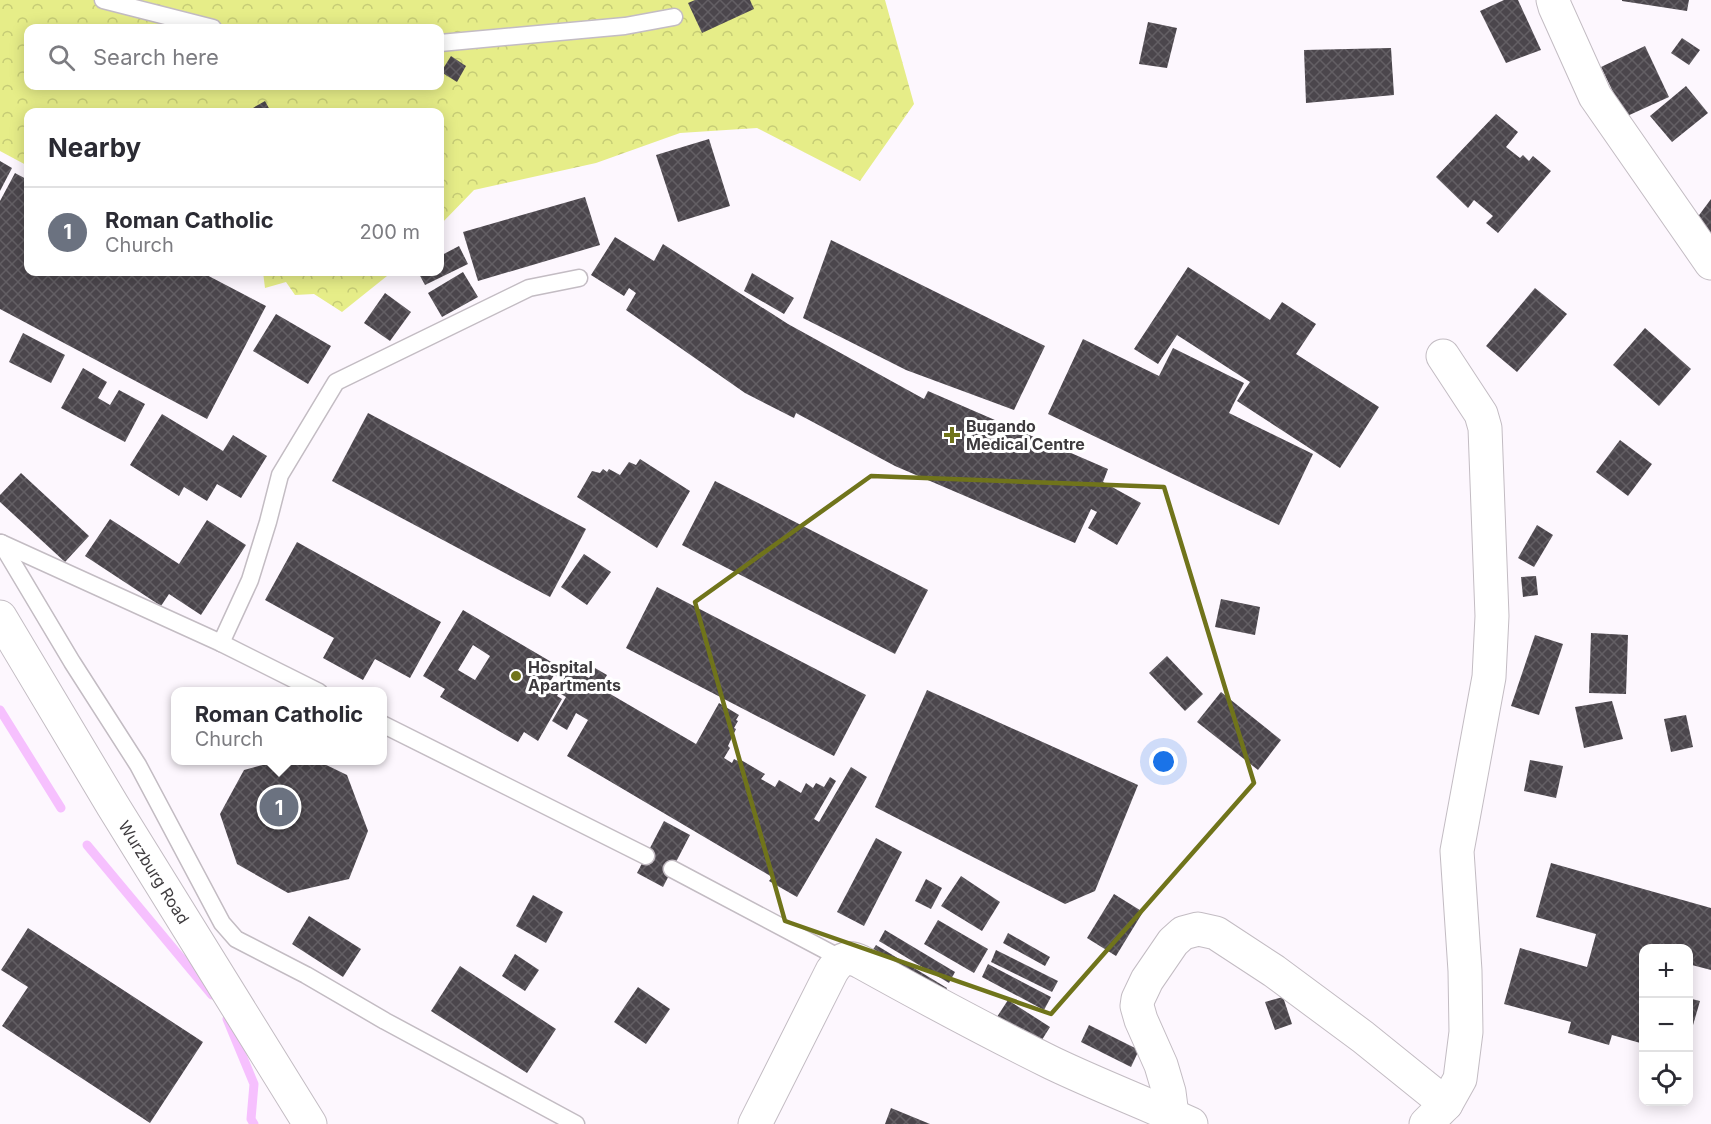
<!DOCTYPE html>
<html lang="en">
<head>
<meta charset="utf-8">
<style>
	body { margin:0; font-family:Inter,sans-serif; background:#f2f2f3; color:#2b2b33 }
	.controls { position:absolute; right:18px; bottom:18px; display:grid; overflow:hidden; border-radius:12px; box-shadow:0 3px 15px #0003 }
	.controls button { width:54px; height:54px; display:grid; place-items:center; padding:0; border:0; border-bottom:2px solid #e1e1e2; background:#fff; color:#2b2b33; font:30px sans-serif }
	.you { position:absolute; left:1164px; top:762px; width:21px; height:21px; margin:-15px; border:4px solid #fff; border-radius:50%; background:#1a73e8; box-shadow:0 0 0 9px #1a73e833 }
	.badge { display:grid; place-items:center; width:39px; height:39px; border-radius:50%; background:#d93025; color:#fff; font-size:20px; font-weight:700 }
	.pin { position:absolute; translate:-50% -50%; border:3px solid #fff; box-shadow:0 2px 6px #0006 }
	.popup { position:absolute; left:171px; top:687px; width:216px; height:78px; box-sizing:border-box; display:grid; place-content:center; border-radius:12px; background:#fff; filter:drop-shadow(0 2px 4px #0005); font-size:20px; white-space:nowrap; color:#7c7c81 }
	.popup b { font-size:22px; color:#2b2b33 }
	.popup::after { content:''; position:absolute; left:50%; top:100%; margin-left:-12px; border:12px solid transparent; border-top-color:#fff }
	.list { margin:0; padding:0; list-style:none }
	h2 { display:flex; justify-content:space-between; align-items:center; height:78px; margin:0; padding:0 24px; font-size:26px }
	h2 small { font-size:20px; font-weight:400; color:#7c7c81 }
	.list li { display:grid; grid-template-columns:39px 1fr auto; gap:18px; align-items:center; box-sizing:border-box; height:90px; padding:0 24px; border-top:2px solid #e1e1e2 }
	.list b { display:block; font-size:22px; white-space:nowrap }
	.list p { margin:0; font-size:20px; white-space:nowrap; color:#7c7c81 }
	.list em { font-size:20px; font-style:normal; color:#7c7c81 }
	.icon { flex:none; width:33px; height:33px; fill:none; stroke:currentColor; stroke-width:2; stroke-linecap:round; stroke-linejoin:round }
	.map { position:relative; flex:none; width:1711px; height:1124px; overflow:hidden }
	.search { position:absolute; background:#fff; box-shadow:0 3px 15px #0003; left:24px; top:24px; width:420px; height:66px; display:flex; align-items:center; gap:15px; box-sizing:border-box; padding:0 21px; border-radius:12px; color:#7c7c81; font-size:22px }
	.panel { position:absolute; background:#fff; box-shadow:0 3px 15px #0003; left:24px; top:108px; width:420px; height:168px; border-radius:12px }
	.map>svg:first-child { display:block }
	.forest { fill:url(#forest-crowns); fill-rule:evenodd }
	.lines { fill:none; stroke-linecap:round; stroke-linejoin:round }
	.stream { stroke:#f6c0fe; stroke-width:9 }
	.building { fill:url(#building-cross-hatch); fill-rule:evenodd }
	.service-casing { stroke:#c3bcc3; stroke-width:19 }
	.minor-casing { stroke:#c3bcc3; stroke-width:35 }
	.secondary-casing { stroke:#c3bcc3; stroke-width:35 }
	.service { stroke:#fff; stroke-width:16 }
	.minor { stroke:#fff; stroke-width:33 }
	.secondary { stroke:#fff; stroke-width:33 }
	.marked { fill:none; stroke:#70741b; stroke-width:4.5; stroke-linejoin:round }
	.poi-dot { fill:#70741b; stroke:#fff; stroke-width:2 }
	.labels { text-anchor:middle; stroke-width:6; stroke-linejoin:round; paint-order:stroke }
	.poi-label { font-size:16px; font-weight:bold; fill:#3d3a3d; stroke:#fff; text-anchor:start }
	.street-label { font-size:16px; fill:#3d3a3d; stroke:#fff }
</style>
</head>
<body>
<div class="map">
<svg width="1711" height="1124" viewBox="0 0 1711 1124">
	<defs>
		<pattern id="forest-crowns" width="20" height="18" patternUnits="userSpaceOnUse" patternTransform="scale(1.5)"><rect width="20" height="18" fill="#e6ed88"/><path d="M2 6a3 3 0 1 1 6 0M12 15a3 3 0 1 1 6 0" fill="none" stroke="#c6cc76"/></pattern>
		<pattern id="building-cross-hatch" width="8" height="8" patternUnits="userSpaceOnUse" patternTransform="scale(1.5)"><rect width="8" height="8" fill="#4b464c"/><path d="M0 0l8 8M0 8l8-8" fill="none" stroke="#635f64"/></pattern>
	</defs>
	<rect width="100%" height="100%" fill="#fdf7fe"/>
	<!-- forest -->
	<g class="forest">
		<path d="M0,0H885L914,104L860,181L757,128L680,133L596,163L474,190L440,225V112H28V166L0,151ZM28,28H440V86H28Z"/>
		<polygon points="263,272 392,272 342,312 314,294 295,295 286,282 265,288"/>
	</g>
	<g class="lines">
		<!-- stream -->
		<g class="stream">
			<polyline points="0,710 61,808"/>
			<polyline points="87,845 212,995"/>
			<polyline points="227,1019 254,1084 251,1119 254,1124"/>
		</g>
	</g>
	<!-- building -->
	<g class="building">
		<polygon points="695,0 750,0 754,9 702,33 688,3"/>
		<polygon points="1504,0 1518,0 1541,50 1506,63 1480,11"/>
		<polygon points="1622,0 1689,0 1687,11 1622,1"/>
		<polygon points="1148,22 1177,28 1167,68 1139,64"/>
		<polygon points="1682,38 1700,50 1689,65 1671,53"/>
		<polygon points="1645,46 1669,97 1625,117 1601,67"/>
		<polygon points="1391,48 1394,95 1306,103 1304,50"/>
		<polygon points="451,56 466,66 457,82 441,72"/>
		<polygon points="1686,86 1708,113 1672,142 1650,116"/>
		<polygon points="265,101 271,112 246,112"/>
		<polygon points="1496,114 1518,132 1506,147 1520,158 1523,155 1529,161 1533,156 1551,171 1498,233 1486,223 1493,216 1474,200 1468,208 1436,177"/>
		<polygon points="709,139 730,206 678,222 656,155"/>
		<polygon points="0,161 12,168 0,191"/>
		<polygon points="15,173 28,180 28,272 201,272 266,306 207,419 0,309 0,201"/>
		<polygon points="585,197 600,245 478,281 463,232"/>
		<polygon points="1711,199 1711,241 1691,226"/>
		<polygon points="615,237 654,261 663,244 788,324 924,399 928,391 1108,469 1103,482 1141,503 1117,545 1088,528 1097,512 1091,509 1075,543 895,466 796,413 794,418 745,393 626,310 636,293 629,288 624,296 591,275"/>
		<polygon points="831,240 1045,346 1014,410 906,370 803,318"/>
		<polygon points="459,246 468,264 425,285 418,272 440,272 440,256"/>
		<polygon points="1188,267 1270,320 1282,302 1316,324 1296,354 1379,407 1340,468 1237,401 1250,382 1177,335 1158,364 1134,349"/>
		<polygon points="463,272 478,297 442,317 428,293"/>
		<polygon points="752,273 794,298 784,314 744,291"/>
		<polygon points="1535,288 1567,314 1517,372 1486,346"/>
		<polygon points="385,293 411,312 390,341 364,323"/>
		<polygon points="276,314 331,346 308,384 253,351"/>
		<polygon points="1645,328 1691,369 1659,406 1613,365"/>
		<polygon points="23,333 65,355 51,383 9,362"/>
		<polygon points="1083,339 1159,376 1173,348 1244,383 1229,413 1313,454 1279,525 1048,414"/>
		<polygon points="83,368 107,382 98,398 110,405 119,390 145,404 125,442 61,408"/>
		<polygon points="368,413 586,529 550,597 332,481"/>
		<polygon points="162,414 223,451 233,435 267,456 241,498 217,484 207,501 184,487 179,496 130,465"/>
		<polygon points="1620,440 1652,464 1628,496 1596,472"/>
		<polygon points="640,459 690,491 657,548 577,497 592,471 600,473 603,469 607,472 609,469 620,475 629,462 636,465"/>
		<polygon points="21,473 89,536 65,562 0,502 0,495"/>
		<polygon points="715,481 928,590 895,654 682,545"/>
		<polygon points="110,519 179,564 207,520 246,545 201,615 169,594 161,606 85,556"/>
		<polygon points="1537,525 1553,535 1534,567 1518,558"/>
		<polygon points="297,542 441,622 410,678 375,659 363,680 323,658 334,638 265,600"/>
		<polygon points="584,554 611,572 587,605 561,587"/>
		<polygon points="1536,576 1538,595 1523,597 1521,577"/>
		<polygon points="657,587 866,695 834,756 626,648"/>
		<polygon points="1221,599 1260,607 1255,635 1215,627"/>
		<path d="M463,610L565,670L561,678L554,675L550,682L561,688L557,696L562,699L538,741L524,732L518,742L440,697L445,689L423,676ZM473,645L490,656L475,680L458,670Z"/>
		<polygon points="1591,633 1628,635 1626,694 1589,693"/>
		<polygon points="1535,635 1563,644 1539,715 1511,706"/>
		<polygon points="1167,656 1203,694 1185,711 1149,673"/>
		<polygon points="569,667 589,678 595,668 607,675 600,688 696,744 719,703 739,715 736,720 738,721 734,728 736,729 728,746 730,748 724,758 732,763 734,759 740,762 741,760 765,774 761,779 775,787 779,780 801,793 806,783 813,788 816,783 824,787 830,777 836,781 814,819 819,822 851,767 867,777 797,897 769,881 772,877 567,756 588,720 576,713 567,730 552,721 566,697 561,694 564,688 559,685"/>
		<polygon points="927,690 1138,785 1095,891 1065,904 875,807"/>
		<polygon points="1221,692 1281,740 1258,770 1197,722"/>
		<polygon points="1612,701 1623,739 1584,748 1575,707"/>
		<polygon points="1686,715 1693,747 1671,752 1664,719"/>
		<polygon points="281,760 316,760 347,775 368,831 349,879 288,893 237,864 220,814 244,770"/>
		<polygon points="1530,760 1563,766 1556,798 1524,791"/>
		<polygon points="664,821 690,835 663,887 637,873"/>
		<polygon points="876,838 902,852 864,926 837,912"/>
		<polygon points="1551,863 1711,908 1711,970 1688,964 1688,948 1644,948 1644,977 1641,984 1644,985 1644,1044 1612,1035 1609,1045 1568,1033 1571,1022 1504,1004 1520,948 1587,967 1596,934 1536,917"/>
		<polygon points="961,876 1000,902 982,931 941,906"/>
		<polygon points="926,879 942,888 931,909 915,901"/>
		<polygon points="1114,894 1143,912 1116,956 1087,938"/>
		<polygon points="533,895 563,912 546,943 516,926"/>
		<polygon points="309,916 361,949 343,977 292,944"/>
		<polygon points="938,920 988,949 974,973 924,944"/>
		<polygon points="28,928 203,1042 150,1123 2,1026 28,987 1,970"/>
		<polygon points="885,930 955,972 949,983 879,941"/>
		<polygon points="1008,933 1050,957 1045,966 1003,943"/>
		<polygon points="876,945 947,988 940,1000 868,957"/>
		<polygon points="996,950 1058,981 1052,992 991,962"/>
		<polygon points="515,954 539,970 525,991 502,976"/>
		<polygon points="988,964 1051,997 1044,1010 982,977"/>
		<polygon points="460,966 556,1029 527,1073 431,1011"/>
		<polygon points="638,987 670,1009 646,1044 614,1022"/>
		<polygon points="1283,997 1292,1024 1275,1030 1265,1002"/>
		<polygon points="1688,998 1700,1001 1689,1039 1688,1039"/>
		<polygon points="1008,1000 1050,1027 1035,1051 993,1023"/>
		<polygon points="1089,1025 1139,1050 1131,1067 1081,1042"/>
		<polygon points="891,1108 930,1124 885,1124"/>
	</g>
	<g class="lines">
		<defs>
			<g id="service">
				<polyline points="103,0 213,28"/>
				<polyline points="440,43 625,26 674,17"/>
				<polyline points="1,543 72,662 138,765 222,923 236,939 306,975 385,1021 576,1124"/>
				<polyline points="1,543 221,643 319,692"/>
				<polyline points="221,643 250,580 268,522 280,475 336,382 529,288 579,278"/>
				<polyline points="382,724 646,856"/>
				<polyline points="672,869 842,959"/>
			</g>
			<g id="minor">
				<polyline points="1553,0 1555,7 1595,96 1711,263"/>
				<path d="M755,1124L832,971C840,959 847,955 861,962C924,997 987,1031 1052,1063C1098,1085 1145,1103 1191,1124"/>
				<polyline points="1170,1124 1172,1115 1169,1092 1161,1065 1141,1020 1137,1006 1138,999 1147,980 1173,942 1183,933 1198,929 1216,933 1274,971 1363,1037 1446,1104"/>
				<polyline points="1426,1124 1446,1104 1460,1079 1466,1032 1465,971 1457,851 1489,677 1492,616 1485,428 1481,414 1443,356"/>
			</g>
			<polyline id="secondary" points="0,617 113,806 310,1124"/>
		</defs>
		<!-- service casing -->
		<use href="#service" class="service-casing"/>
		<!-- minor casing -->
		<use href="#minor" class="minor-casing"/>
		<!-- secondary casing -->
		<use href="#secondary" class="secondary-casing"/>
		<!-- service -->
		<use href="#service" class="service"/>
		<!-- minor -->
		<use href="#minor" class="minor"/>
		<!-- secondary -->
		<use href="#secondary" class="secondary"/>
	</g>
	<!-- marked area -->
	<path class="marked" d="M871,476L1164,487L1254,783L1051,1014L785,921L695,602Z"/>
	<!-- markers -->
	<g class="poi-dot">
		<path d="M949 426h6v6h6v6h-6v6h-6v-6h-6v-6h6z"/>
		<circle cx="516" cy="676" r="6"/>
	</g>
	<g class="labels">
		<!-- poi labels -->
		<g class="poi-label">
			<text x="966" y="432">Bugando<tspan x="966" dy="18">Medical Centre</tspan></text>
			<text x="528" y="673">Hospital<tspan x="528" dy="18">Apartments</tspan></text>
		</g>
		<!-- street labels -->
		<g class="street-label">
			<text transform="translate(154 872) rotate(58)" y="6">Wurzburg Road</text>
		</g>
	</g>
</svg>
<div class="controls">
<button>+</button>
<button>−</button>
<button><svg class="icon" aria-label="locate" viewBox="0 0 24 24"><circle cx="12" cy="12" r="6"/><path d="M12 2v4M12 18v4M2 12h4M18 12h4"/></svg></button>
</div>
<div class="you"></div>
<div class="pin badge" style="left:279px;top:807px;background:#6b7280">1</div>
<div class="popup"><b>Roman Catholic</b>Church</div>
<div class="search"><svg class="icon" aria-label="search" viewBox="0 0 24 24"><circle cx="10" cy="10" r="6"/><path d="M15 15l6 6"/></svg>Search here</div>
<section class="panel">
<h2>Nearby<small></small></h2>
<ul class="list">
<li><span class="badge" style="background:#6b7280">1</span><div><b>Roman Catholic</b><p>Church</p></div><em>200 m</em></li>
</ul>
</section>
</div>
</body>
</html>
